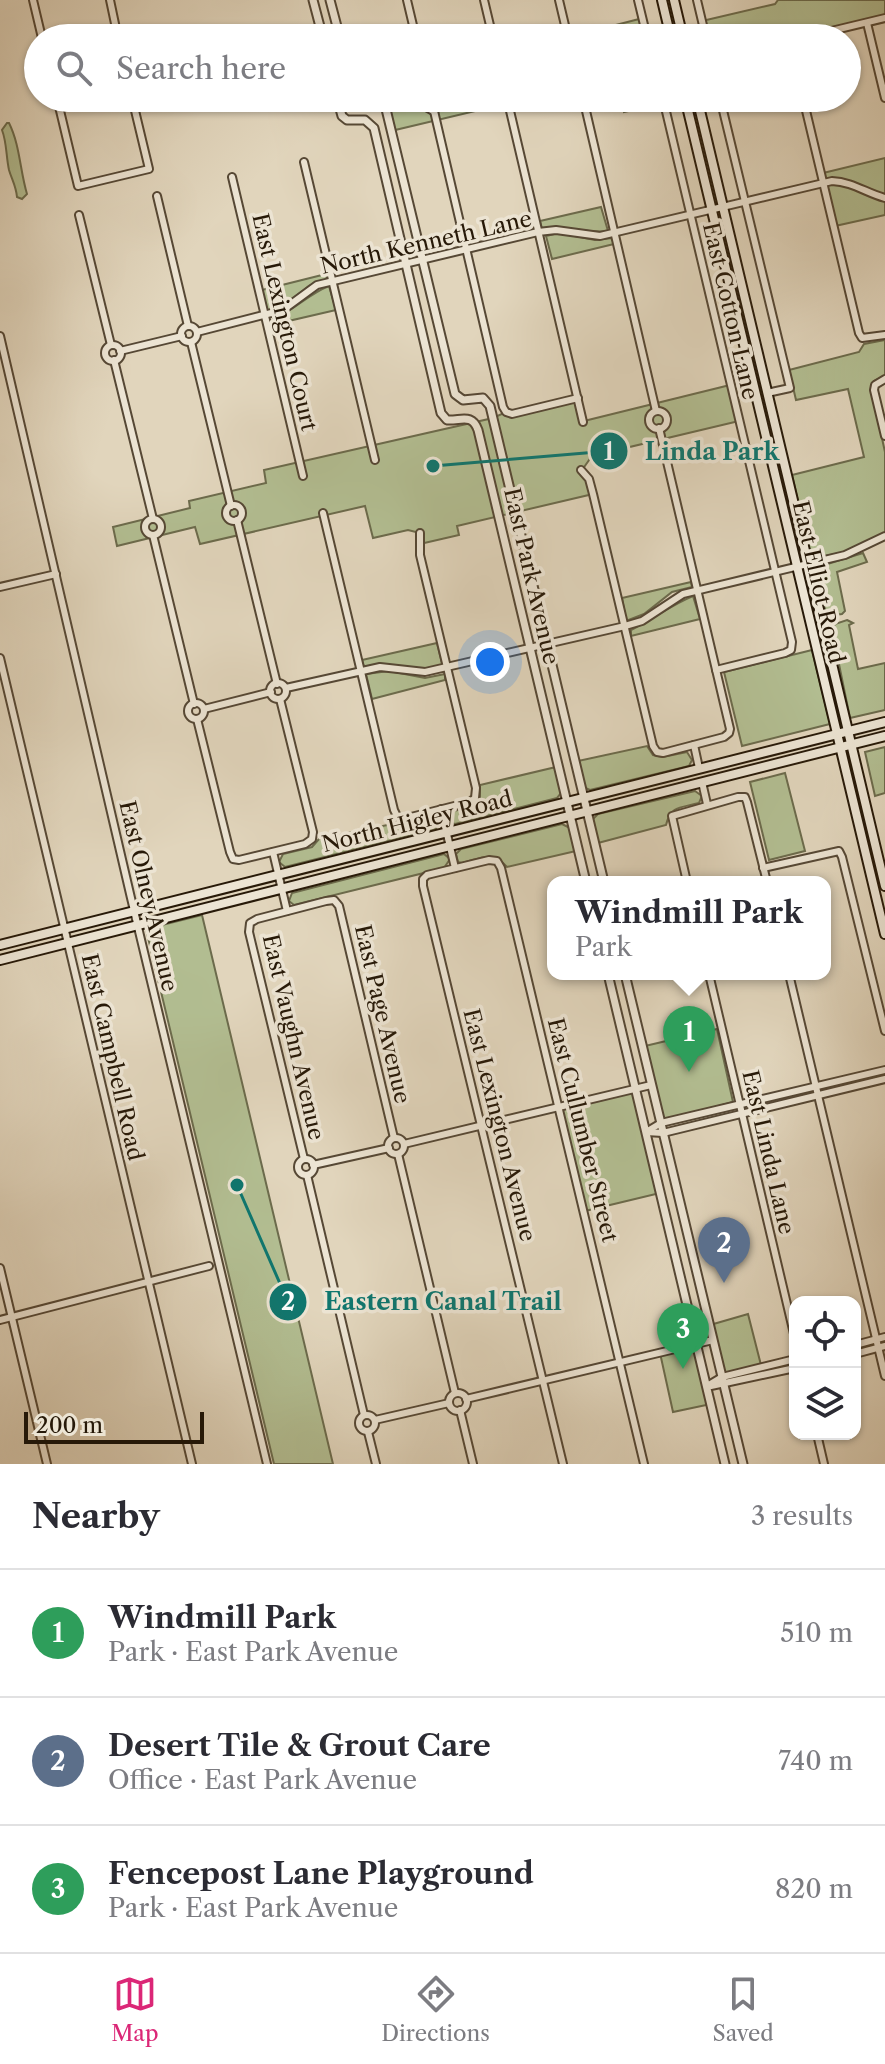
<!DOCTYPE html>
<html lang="en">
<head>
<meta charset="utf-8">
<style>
	body { margin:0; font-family:"Libre Caslon Text",serif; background:#f2f2f3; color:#2b2b33 }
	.controls { position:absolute; right:24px; bottom:24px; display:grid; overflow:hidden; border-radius:16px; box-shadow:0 2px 6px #0004 }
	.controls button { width:72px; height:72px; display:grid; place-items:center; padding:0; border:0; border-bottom:2px solid #e1e1e2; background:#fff; color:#2b2b33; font:40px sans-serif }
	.scale { position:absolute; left:24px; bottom:20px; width:180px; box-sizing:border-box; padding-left:8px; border:4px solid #271908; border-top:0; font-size:22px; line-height:28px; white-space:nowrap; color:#271908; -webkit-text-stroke:6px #ece4d3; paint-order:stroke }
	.you { position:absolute; left:490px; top:662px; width:28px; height:28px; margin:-20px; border:6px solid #fff; border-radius:50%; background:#1a73e8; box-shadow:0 0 0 12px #1a73e833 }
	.badge { display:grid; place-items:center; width:52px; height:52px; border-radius:50%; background:#db2777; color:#fff; font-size:26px; font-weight:700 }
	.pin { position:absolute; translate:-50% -66px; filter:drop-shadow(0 2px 4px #0008) }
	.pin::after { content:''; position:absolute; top:42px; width:28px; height:24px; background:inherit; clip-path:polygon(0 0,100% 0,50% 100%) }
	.popup { position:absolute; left:547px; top:876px; width:284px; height:104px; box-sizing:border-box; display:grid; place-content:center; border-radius:16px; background:#fff; filter:drop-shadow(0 2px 6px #0005); font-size:26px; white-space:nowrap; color:#7c7c81 }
	.popup b { font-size:30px; color:#2b2b33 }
	.popup::after { content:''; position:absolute; left:50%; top:100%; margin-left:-16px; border:16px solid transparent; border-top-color:#fff }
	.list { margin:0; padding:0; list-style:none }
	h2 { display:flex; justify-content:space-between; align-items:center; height:104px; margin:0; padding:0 32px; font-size:34px }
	h2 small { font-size:26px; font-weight:400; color:#7c7c81 }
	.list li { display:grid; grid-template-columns:52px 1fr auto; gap:24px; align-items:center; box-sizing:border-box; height:128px; padding:0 32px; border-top:2px solid #e1e1e2 }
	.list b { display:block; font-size:30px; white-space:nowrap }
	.list p { margin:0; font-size:26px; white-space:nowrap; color:#7c7c81 }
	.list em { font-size:26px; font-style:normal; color:#7c7c81 }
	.icon { flex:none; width:44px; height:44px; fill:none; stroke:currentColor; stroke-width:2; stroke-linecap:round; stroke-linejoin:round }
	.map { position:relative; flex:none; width:885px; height:1464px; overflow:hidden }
	.search { position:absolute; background:#fff; box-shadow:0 2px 6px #0004; left:24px; right:24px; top:24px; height:88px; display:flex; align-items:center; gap:20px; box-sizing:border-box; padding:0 28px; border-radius:44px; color:#7c7c81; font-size:30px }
	.sheet { height:488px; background:#fff }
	nav { display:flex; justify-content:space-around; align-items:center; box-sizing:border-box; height:112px; border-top:2px solid #e1e1e2; background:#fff; font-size:22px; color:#7c7c81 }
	nav a { display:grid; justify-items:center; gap:4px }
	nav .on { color:#db2777 }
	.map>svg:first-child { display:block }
	.green { fill:#b2bd91; stroke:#6c6b4c; stroke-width:2 }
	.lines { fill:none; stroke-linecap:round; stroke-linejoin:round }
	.minor-casing { stroke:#564835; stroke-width:10 }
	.tertiary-casing { stroke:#564835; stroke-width:11 }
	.secondary-casing { stroke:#271908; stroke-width:12 }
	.minor { stroke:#ece4d3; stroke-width:6 }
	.tertiary { stroke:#ece4d3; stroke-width:7 }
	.secondary { stroke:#ece4d3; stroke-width:8 }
	.labels { text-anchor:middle; stroke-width:7; stroke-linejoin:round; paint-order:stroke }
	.street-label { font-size:22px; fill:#271908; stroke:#ece4d3 }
	.leader { fill:none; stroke:#0f766e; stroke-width:3 }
	.callout-dot { fill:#0f766e; stroke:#ece4d3; stroke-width:3 }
	.mark-label { font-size:24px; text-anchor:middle; font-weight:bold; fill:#fff }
	.callout-label { font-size:24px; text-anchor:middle; font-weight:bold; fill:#0f766e; stroke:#ece4d3; stroke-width:7; stroke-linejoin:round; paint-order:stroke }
</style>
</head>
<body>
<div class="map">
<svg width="885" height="1464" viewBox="0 0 885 1464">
	<rect width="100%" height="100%" fill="#e1d5bc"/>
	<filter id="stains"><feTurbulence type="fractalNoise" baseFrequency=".0025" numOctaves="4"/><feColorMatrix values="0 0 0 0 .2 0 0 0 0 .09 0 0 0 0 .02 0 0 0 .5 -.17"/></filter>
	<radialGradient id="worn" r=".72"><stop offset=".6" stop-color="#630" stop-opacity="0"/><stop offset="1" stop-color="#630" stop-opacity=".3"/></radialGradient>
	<!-- green -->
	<g class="green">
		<polygon points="778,0 885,0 885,18 802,38 782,38 779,35 764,38 706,38 702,21 775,4"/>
		<polygon points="643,18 648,38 606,38 604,28"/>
		<polygon points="383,98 530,98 391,131"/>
		<polygon points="621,98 663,98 664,103 624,112"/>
		<path d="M7,123H9C20,145 20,171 27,194L22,199L17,197C16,186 12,180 9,170C6,157 7,143 2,130Z"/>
		<polygon points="885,158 885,215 835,226 823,173"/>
		<path d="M601,207L608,231C584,234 565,224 542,229L540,221Z"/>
		<polygon points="559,233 595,240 612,238 614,244 552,259 546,236"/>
		<polygon points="326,274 327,279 309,286 281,308 267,311 262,290"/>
		<path d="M329,286L336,310L271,325L273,319C294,311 308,294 329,286Z"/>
		<polygon points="885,340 885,376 874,381 871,388 885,452 885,533 845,552 815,558 810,553 792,475 864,457 848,389 796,400 789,370 859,352 864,344"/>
		<polygon points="730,385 739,421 592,456 582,470 593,494 457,526 459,535 420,544 420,533 408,530 373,538 365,506 200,544 195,527 117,546 113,527 190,508 189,501 266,483 264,470 493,418 506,412 512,414 578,398 584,421"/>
		<polygon points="863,553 867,562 837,572 845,611 842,614 827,616 815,574 821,566"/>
		<polygon points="691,582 692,587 672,592 644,614 626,621 622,598"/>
		<path d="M693,596L700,619L631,636V630C653,619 671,605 693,596Z"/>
		<polygon points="847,620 853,623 849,625 858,669 885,663 885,710 850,718 832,630 835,624"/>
		<path d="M437,643L443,667C415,673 393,661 364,667L362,660Z"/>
		<polygon points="812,650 830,724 742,746 724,672"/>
		<polygon points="389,671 425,678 445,674 445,680 372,699 366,674"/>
		<polygon points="647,746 653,755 663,757 687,752 692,760 689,766 590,790 583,787 578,761"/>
		<polygon points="885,747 885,793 875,796 865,752"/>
		<polygon points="556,767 562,792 557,798 455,824 448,822 446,813 473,806 480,799 480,785"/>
		<polygon points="785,773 805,851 769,860 750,782"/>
		<path d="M695,791L702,796L699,803C681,808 671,805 666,825L598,843L592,820L598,814Z"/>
		<polygon points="436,815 440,821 436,829 285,867 279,862 283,854 312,847 319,839"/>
		<path d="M562,824L570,828L576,851L507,867C492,850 482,858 462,863L458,862L456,854L461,849Z"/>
		<polygon points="444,854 450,859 444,868 294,905 289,901 292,893"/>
		<polygon points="202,915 333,1464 274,1464 146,929"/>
		<polygon points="717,1029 733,1102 667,1120 663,1118 645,1046"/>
		<polygon points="636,1089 660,1193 585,1211 559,1107"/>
		<polygon points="748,1314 763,1373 723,1382 710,1325"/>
		<polygon points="696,1344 711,1404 673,1412 660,1353"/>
	</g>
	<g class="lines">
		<defs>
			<g id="minor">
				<polyline points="33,0 42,38"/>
				<polyline points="110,0 118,38"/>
				<polyline points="407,0 416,38"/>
				<polyline points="484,0 493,38"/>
				<polyline points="559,0 568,38"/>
				<polyline points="638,0 645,29 643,38"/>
				<polyline points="697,0 706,38"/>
				<polyline points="867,23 885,98"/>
				<polyline points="802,38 885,18"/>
				<polyline points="57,98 78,186 149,169 132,98"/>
				<polyline points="424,98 424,106 433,111 440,105 439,98"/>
				<polyline points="507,98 583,422"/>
				<polyline points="583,98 656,411"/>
				<polyline points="660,98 664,103 792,642 791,650 785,653 716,670"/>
				<polyline points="720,98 790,388 767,393"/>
				<polyline points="803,98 859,333 862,338 885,335"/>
				<polyline points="434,111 503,407 506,412 512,414 578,398"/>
				<polyline points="304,162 375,460"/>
				<polyline points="232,177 303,476"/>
				<polyline points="157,196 188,326"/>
				<polyline points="79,215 111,345"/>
				<circle cx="189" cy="334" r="8"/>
				<path d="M197,332L283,310L317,285L538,232L556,230L600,236L832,181C853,182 866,193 885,198"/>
				<polyline points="0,336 131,898 267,1464"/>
				<polyline points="191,342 231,506"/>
				<circle cx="113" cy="353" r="8"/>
				<polyline points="120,351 182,336"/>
				<polyline points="114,360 153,519"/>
				<polyline points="885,379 875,385 874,390 885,436"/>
				<circle cx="658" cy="420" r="9"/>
				<polyline points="581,470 589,479 593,494 653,746 657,752 663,753 724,737 729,733 730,729 659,428"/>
				<circle cx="234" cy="513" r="8"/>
				<polyline points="323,513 394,810 398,818 403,819 470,802 475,798 476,788 420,555 420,533"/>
				<circle cx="153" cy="527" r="8"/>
				<polyline points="237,520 277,684"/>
				<polyline points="153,535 194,704"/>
				<polyline points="0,587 56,574"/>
				<polyline points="0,658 192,1464"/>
				<circle cx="278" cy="691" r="8"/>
				<polyline points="286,688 380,667 425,672 625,626 642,621 683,594 845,555 885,536"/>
				<circle cx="196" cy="711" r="8"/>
				<polyline points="204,709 271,692"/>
				<polyline points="197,719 230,852 233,859 239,860 305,844 312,839 313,832 280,699"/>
				<polyline points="694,745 699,768"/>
				<polyline points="702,782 707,804"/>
				<polyline points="441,809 455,868"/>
				<polyline points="273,852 287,911"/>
				<polyline points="763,868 839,851 842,857 885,1031"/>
				<polyline points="687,882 672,816 738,797 745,797 747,802 767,882"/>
				<polyline points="709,974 795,1338"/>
				<polyline points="789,974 885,1376"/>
				<polyline points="646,1132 661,1123 885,1070"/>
				<polyline points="646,1132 663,1133 885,1079"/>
				<circle cx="396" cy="1146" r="8"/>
				<polyline points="404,1144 651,1085"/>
				<polyline points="398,1154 455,1393"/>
				<circle cx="306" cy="1167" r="8"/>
				<polyline points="304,1159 249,932 250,923 257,919 326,901 334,900 339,906 394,1138"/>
				<polyline points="313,1165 389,1148"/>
				<polyline points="307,1175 364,1415"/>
				<polyline points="0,1268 47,1464"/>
				<polyline points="0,1320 209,1266"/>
				<polyline points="855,1345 885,1337"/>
				<polyline points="855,1354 885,1346"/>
				<polyline points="707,1386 722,1377 795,1359"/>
				<polyline points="711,1386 795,1368"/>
				<circle cx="458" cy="1402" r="9"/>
				<polyline points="466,1399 713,1340"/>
				<polyline points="460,1410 473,1464"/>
				<circle cx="367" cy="1423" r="8"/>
				<polyline points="375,1420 449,1403"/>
				<polyline points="368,1432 376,1464"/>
				<polyline points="817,1434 824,1464"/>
				<polyline points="563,1464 423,886 423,879 427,875 489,860 497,861 501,868 644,1464"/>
			</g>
			<g id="tertiary">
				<polyline points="313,0 323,38"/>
				<polyline points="330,0 340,38"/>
				<path d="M337,98L342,116L347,120H365L374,128L441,413L447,420C461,421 472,413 478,430L586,882"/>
				<polyline points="357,98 376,99 385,105 455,394 463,400 483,398 490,406 604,882"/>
				<polyline points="608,974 725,1464"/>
				<polyline points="625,974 743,1464"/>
			</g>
			<g id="secondary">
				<polyline points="662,0 671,38"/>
				<polyline points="674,0 683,38"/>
				<polyline points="685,98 885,934"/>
				<polyline points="697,98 885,886"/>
				<polyline points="0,945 885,722"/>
				<polyline points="0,960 885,736"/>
			</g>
		</defs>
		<!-- minor casing -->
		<use href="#minor" class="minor-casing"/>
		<!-- tertiary casing -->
		<use href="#tertiary" class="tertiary-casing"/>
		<!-- secondary casing -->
		<use href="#secondary" class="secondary-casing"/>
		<!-- minor -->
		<use href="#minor" class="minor"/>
		<!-- tertiary -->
		<use href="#tertiary" class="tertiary"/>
		<!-- secondary -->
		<use href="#secondary" class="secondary"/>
	</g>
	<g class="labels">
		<!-- street labels -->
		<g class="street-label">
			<text transform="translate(426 242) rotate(-13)" y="8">North Kenneth Lane</text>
			<text transform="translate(731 311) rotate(77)" y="8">East Cotton Lane</text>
			<text transform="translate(285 322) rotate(77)" y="8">East Lexington Court</text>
			<text transform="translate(532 576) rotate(77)" y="8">East Park Avenue</text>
			<text transform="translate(819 582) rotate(77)" y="8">East Elliot Road</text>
			<text transform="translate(417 821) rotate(-14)" y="8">North Higley Road</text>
			<text transform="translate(149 896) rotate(77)" y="8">East Olney Avenue</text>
			<text transform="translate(383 1014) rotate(77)" y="8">East Page Avenue</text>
			<text transform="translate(294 1037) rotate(77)" y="8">East Vaughn Avenue</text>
			<text transform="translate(113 1057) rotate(77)" y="8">East Campbell Road</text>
			<text transform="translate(500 1125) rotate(76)" y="8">East Lexington Avenue</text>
			<text transform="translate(583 1130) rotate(76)" y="8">East Cullumber Street</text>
			<text transform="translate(769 1152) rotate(77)" y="8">East Linda Lane</text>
		</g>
	</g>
	<!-- callouts -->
	<path class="leader" d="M433 466L609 451M237 1185L288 1302"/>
	<g class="callout-dot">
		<circle cx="433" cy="466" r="8"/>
		<circle cx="237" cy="1185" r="8"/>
		<circle cx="609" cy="451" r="20"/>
		<circle cx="288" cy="1302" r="20"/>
	</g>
	<g class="mark-label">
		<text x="609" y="460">1</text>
		<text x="288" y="1310">2</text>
	</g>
	<g class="callout-label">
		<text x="712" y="460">Linda Park</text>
		<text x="443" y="1310">Eastern Canal Trail</text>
	</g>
	<rect width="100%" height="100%" filter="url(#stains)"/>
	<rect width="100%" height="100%" fill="url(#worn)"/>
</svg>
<div class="controls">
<button><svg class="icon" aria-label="locate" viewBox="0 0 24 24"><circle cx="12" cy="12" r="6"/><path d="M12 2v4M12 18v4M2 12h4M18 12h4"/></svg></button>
<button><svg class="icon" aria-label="layers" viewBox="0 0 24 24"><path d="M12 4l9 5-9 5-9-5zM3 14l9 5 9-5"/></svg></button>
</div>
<div class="scale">200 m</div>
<div class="you"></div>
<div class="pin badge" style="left:689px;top:1072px;background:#2e9e5b">1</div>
<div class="popup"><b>Windmill Park</b>Park</div>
<div class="pin badge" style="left:724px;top:1283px;background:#5c6f8a">2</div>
<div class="pin badge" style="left:683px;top:1369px;background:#2e9e5b">3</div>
<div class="search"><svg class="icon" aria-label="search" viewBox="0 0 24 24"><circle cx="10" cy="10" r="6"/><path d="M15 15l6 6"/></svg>Search here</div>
</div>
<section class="sheet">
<h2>Nearby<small>3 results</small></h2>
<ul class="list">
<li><span class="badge" style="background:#2e9e5b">1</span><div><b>Windmill Park</b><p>Park · East Park Avenue</p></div><em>510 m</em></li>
<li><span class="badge" style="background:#5c6f8a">2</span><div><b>Desert Tile &amp; Grout Care</b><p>Office · East Park Avenue</p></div><em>740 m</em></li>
<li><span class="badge" style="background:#2e9e5b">3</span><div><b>Fencepost Lane Playground</b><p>Park · East Park Avenue</p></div><em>820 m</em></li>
</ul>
</section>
<nav>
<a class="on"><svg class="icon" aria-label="map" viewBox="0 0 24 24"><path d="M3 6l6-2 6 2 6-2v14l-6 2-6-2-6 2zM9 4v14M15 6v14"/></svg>Map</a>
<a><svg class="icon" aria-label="directions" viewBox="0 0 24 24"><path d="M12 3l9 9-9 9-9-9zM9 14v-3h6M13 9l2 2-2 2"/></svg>Directions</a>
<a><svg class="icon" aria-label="saved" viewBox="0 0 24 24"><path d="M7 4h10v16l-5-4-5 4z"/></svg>Saved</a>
</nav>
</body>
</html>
